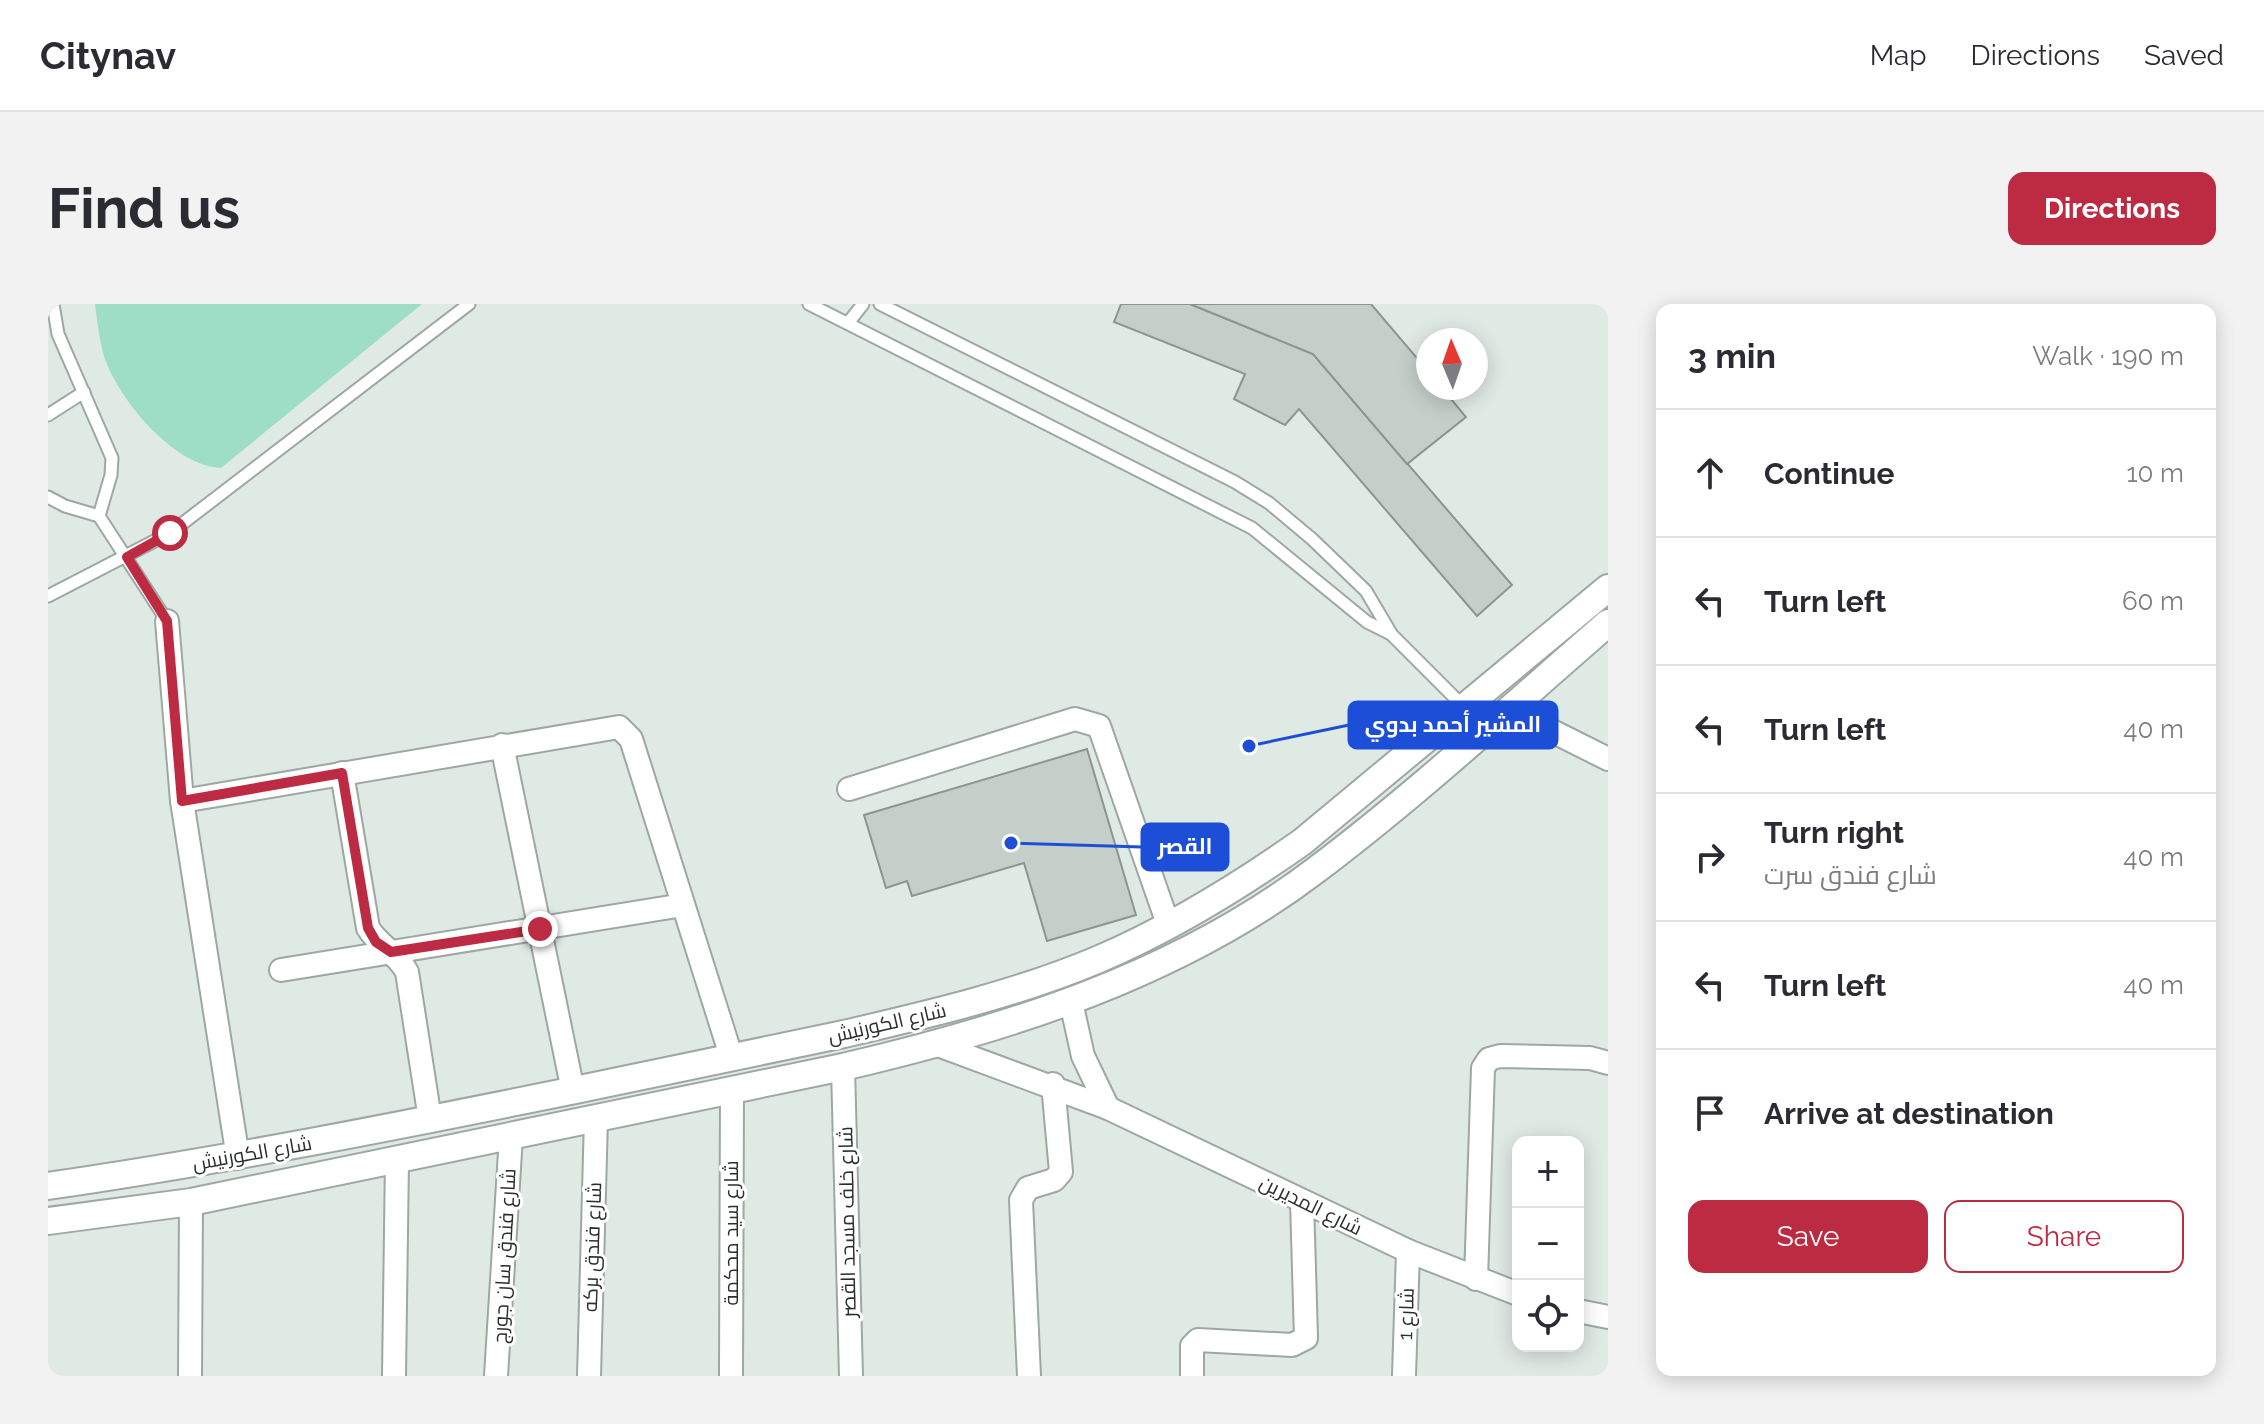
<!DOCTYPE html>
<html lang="en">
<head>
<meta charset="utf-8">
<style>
	body { margin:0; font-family:Raleway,Cairo,sans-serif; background:#f2f2f3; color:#2b2b33 }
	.controls { position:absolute; right:24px; bottom:24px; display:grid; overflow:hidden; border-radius:16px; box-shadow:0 4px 20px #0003 }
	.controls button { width:72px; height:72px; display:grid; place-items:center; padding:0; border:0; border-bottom:2px solid #e1e1e2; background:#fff; color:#2b2b33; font:40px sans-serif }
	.compass { position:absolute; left:1368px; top:24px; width:72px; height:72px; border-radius:50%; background:#fff; box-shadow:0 4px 20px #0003; rotate:358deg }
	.stop { position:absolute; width:24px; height:24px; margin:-18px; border:6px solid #bc2b42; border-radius:50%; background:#fff }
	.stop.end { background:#bc2b42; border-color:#fff; box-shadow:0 2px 8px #0008 }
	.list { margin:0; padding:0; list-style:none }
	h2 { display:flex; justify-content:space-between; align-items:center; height:104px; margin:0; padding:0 32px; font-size:34px }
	h2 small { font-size:26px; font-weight:400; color:#7c7c81 }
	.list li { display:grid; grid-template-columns:52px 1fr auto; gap:24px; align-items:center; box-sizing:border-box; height:128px; padding:0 32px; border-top:2px solid #e1e1e2 }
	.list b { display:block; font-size:30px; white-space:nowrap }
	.list p { margin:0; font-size:26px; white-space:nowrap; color:#7c7c81 }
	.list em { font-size:26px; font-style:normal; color:#7c7c81 }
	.actions { display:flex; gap:16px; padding:24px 32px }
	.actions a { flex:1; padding:18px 0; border:2px solid #bc2b42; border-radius:16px; text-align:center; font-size:28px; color:#bc2b42 }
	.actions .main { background:#bc2b42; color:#fff }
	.icon { flex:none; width:44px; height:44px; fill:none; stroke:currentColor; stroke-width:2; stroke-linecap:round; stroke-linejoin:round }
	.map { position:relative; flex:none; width:1560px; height:1072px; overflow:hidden; border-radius:16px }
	header { display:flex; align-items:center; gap:48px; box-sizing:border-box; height:112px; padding:0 40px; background:#fff; border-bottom:2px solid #e1e1e2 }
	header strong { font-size:38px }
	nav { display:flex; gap:44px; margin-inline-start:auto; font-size:28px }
	.intro { display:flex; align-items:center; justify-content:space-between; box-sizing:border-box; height:192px; padding:0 48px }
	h1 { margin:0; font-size:56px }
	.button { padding:20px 36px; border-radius:16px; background:#bc2b42; color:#fff; font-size:28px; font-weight:700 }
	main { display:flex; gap:48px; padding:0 48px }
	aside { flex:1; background:#fff; border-radius:16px; box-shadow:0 4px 20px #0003 }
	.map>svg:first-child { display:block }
	.green { fill:#9edec4 }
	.building { fill:#c5cfca; stroke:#8c9591; stroke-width:2 }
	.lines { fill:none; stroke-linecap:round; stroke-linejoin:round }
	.service-casing { stroke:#9ea8a3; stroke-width:15 }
	.minor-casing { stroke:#9ea8a3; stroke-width:26 }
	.tertiary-casing { stroke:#9ea8a3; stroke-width:30 }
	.service { stroke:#fff; stroke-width:11 }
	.minor { stroke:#fff; stroke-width:22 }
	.tertiary { stroke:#fff; stroke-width:26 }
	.route { stroke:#bc2b42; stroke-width:10 }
	.labels { text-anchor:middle; stroke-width:6; stroke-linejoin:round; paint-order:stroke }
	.street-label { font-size:20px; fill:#2a2e2c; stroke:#fff }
	.leader { fill:none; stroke:#1d4ed8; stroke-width:3 }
	.callout-dot { fill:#1d4ed8; stroke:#fff; stroke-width:3 }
	.callout { fill:#1d4ed8; stroke:#1d4ed8; stroke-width:3 }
	.callout-label { font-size:22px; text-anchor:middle; font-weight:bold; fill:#fff }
</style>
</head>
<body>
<header>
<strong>Citynav</strong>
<nav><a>Map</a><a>Directions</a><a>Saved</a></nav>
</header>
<div class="intro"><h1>Find us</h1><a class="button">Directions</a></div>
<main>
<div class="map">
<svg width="1560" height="1072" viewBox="0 0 1560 1072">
	<rect width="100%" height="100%" fill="#e0eae5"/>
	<!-- green -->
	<path class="green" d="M47,0H374L173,164C125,162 68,93 55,49C51,33 49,16 47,0Z"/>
	<!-- building -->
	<g class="building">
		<polygon points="1073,0 1142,0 1265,50 1464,281 1429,312 1251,105 1237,121 1186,95 1197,70 1066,18"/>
		<polygon points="1142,0 1323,0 1380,67 1380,84 1394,84 1418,113 1359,160 1265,50"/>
		<polygon points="1039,445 1088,611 999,637 976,559 864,592 859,577 838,584 816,511"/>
	</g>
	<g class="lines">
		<defs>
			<g id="service">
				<polyline points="5,0 10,30 64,154 63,171 51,212"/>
				<polyline points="761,0 1204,224 1319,318 1343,330"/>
				<polyline points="832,0 1187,178 1221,199 1264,235 1318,287 1344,331 1417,404"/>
				<polyline points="800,19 815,0"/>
				<polyline points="0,111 36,88"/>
				<polyline points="0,193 17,202 51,212 119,317"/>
				<polyline points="0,292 122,229 421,0"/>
			</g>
			<g id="minor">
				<polyline points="119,317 134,497 190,854"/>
				<polyline points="1468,398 1502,426 1560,455"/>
				<polyline points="454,441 525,787"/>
				<path d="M294,469L320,624C331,642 350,650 359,668L382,815"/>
				<polyline points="801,485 1027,415 1051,422 1120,620"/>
				<polyline points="134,497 571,423 583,435 684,755"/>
				<polyline points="233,666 635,601"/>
				<polyline points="1023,698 1035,752 1060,804"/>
				<polyline points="890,741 1060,804 1360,947 1470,990"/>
				<polyline points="795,763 803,1072"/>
				<polyline points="1428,975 1435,764 1441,755 1452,752 1542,754 1560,759"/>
				<polyline points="1530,1007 1560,1013"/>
				<polyline points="142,1072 143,898"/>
				<polyline points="346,1072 349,855"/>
				<polyline points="448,1072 463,832"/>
				<polyline points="541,1072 548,814"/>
				<polyline points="683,1072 684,786"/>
				<polyline points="981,1072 973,896 980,884 1006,876 1013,868 1005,780"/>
				<polyline points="1144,1072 1144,1042 1150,1036 1244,1041 1258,1034 1254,897"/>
				<polyline points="1356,1072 1360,947"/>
			</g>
			<g id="tertiary">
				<path d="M0,882C179,856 355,821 532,785C620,767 708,749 796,730C882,710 968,690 1049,656C1122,625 1190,583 1254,538L1560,284"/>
				<path d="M0,917L143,898L795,763C962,724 1130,671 1268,566C1369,490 1464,402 1560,319"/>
			</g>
		</defs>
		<!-- service casing -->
		<use href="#service" class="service-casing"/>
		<!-- minor casing -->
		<use href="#minor" class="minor-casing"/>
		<!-- tertiary casing -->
		<use href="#tertiary" class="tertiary-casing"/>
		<!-- service -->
		<use href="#service" class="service"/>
		<!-- minor -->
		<use href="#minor" class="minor"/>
		<!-- tertiary -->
		<use href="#tertiary" class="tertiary"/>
	</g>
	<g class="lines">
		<!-- route -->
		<polyline class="route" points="122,229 79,253 119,317 134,497 294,469 320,624 328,638 343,648 492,625"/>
	</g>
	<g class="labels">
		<!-- street labels -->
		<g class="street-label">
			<text transform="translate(839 719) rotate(-13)" y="7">شارع الكورنيش</text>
			<text transform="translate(204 849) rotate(-10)" y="7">شارع الكورنيش</text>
			<text transform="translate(1263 901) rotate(26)" y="7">شارع المديرين</text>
			<text transform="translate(799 918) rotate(-91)" y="7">شارع خلف مسجد القصر</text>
			<text transform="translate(683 929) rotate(-90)" y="7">شارع سيد محكمة</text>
			<text transform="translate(544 943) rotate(-88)" y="7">شارع فندق بركه</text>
			<text transform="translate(456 952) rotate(-87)" y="7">شارع فندق سان جورج</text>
			<text transform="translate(1358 1010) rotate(-88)" y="7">شارع 1</text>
		</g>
	</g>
	<!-- callouts -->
	<path class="leader" d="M1201 442L1301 421M963 539L1094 543"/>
	<g class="callout-dot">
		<circle cx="1201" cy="442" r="8"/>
		<circle cx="963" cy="539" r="8"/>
	</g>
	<g class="callout">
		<rect x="1301" y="398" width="208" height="46" rx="8"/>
		<rect x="1094" y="520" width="86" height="46" rx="8"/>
	</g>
	<g class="callout-label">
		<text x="1405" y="428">المشير أحمد بدوي</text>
		<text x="1137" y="550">القصر</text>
	</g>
</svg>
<div class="controls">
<button>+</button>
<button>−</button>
<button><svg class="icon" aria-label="locate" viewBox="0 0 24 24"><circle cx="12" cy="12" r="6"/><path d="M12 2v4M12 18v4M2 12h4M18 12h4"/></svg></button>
</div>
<svg class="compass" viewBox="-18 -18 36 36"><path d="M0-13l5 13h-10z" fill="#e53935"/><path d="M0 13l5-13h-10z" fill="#7c7c81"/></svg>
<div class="stop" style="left:122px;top:229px"></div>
<div class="stop end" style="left:492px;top:625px"></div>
</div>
<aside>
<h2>3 min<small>Walk · 190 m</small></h2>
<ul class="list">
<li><svg class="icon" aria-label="ahead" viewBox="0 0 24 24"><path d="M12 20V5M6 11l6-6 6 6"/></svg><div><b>Continue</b></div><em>10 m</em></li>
<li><svg class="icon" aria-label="left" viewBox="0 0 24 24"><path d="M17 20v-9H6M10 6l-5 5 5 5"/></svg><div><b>Turn left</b></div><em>60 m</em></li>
<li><svg class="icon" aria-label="left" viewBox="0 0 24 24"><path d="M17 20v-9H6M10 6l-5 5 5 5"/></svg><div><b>Turn left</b></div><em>40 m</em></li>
<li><svg class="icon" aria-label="right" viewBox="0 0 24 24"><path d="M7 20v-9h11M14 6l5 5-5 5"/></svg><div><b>Turn right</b><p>شارع فندق سرت</p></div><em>40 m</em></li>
<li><svg class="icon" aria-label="left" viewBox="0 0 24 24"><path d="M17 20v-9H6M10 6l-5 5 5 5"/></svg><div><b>Turn left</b></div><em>40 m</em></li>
<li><svg class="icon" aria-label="arrive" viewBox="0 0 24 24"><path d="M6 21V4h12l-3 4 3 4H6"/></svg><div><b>Arrive at destination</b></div></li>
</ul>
<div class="actions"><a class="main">Save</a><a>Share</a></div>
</aside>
</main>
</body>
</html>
